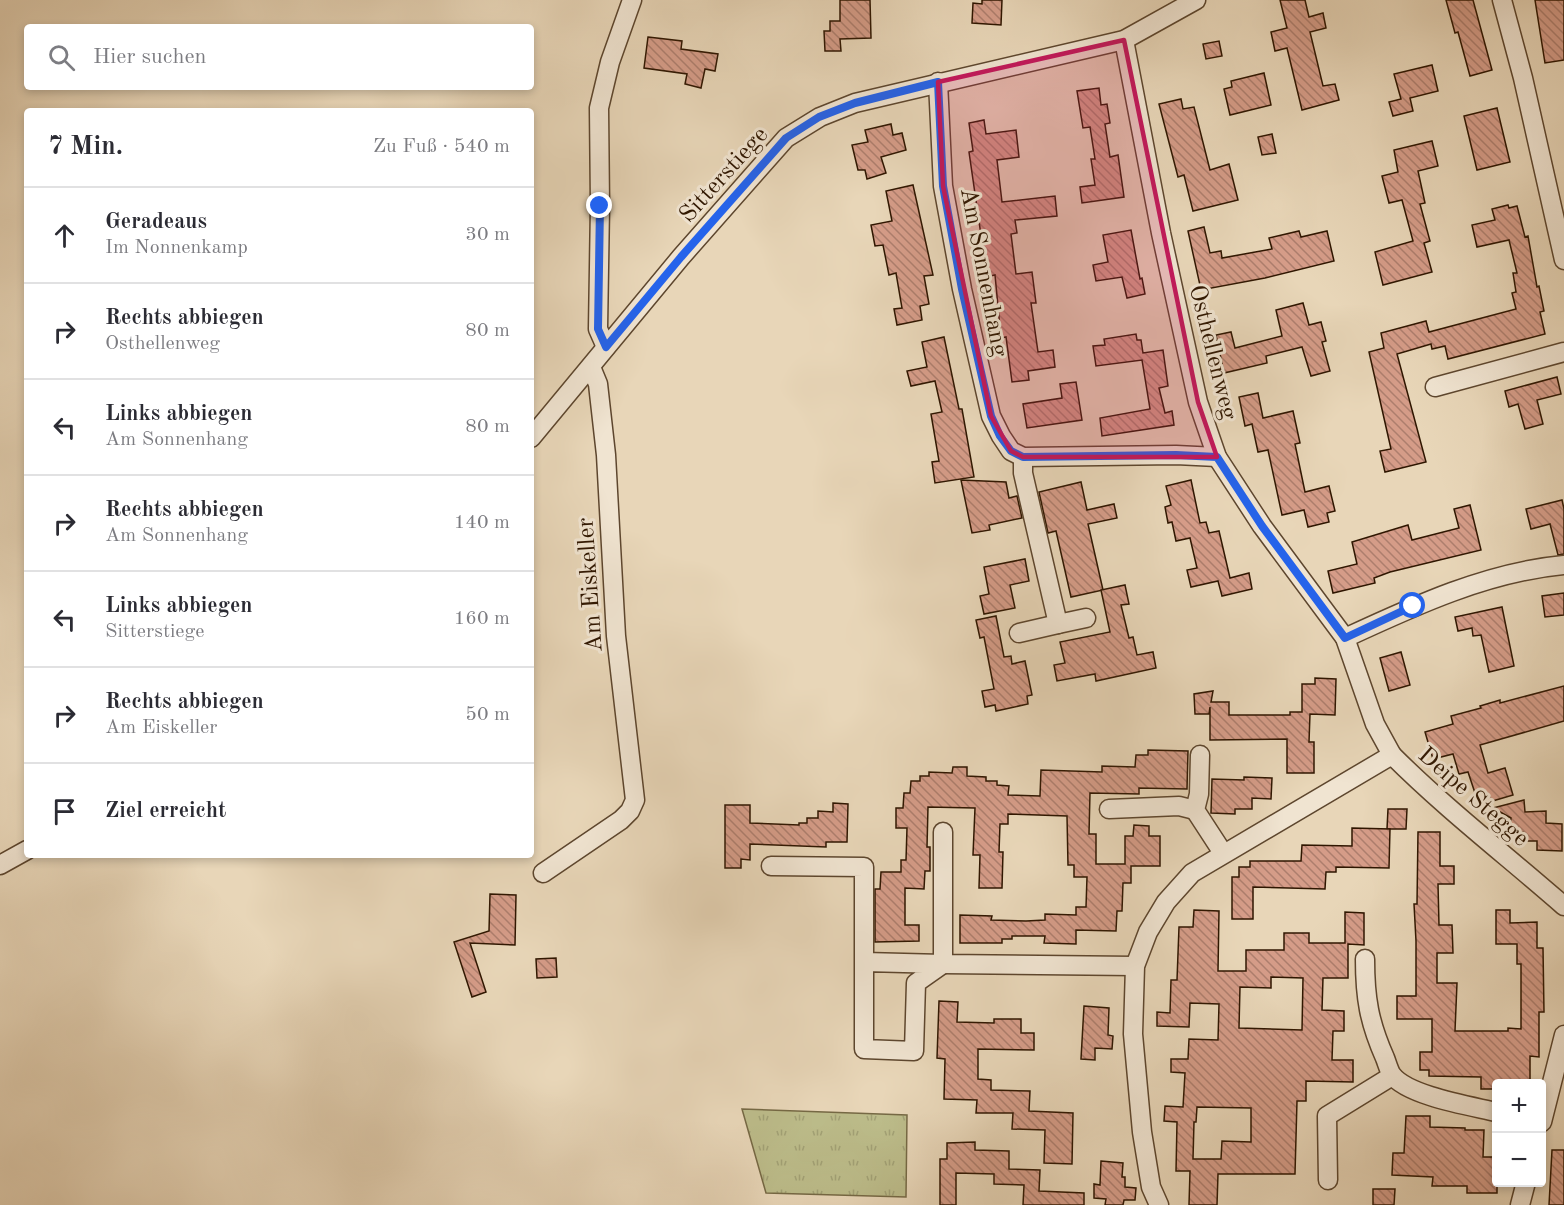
<!DOCTYPE html>
<html lang="de">
<head>
<meta charset="utf-8">
<style>
	body { margin:0; font-family:"Old Standard TT",serif; background:#f7f7f7; color:#2b2b33 }
	.controls { position:absolute; right:18px; bottom:18px; display:grid; overflow:hidden; border-radius:6px; box-shadow:0 3px 9px #0003 }
	.controls button { width:54px; height:54px; display:grid; place-items:center; padding:0; border:0; border-bottom:2px solid #e1e1e2; background:#fff; color:#2b2b33; font:30px sans-serif }
	.stop { position:absolute; width:18px; height:18px; margin:-14px; border:4px solid #2563eb; border-radius:50%; background:#fff }
	.stop.end { background:#2563eb; border-color:#fff; box-shadow:0 2px 6px #0008 }
	.list { margin:0; padding:0; list-style:none }
	h2 { display:flex; justify-content:space-between; align-items:center; height:78px; margin:0; padding:0 24px; font-size:26px }
	h2 small { font-size:20px; font-weight:400; color:#7c7c81 }
	.list li { display:grid; grid-template-columns:39px 1fr auto; gap:18px; align-items:center; box-sizing:border-box; height:96px; padding:0 24px; border-top:2px solid #e1e1e2 }
	.list b { display:block; font-size:22px; white-space:nowrap }
	.list p { margin:0; font-size:20px; white-space:nowrap; color:#7c7c81 }
	.list em { font-size:20px; font-style:normal; color:#7c7c81 }
	.icon { flex:none; width:33px; height:33px; fill:none; stroke:currentColor; stroke-width:2; stroke-linecap:round; stroke-linejoin:round }
	.map { position:relative; flex:none; width:1564px; height:1205px; overflow:hidden }
	.search { position:absolute; background:#fff; box-shadow:0 3px 9px #0003; left:24px; top:24px; width:510px; height:66px; display:flex; align-items:center; gap:15px; box-sizing:border-box; padding:0 21px; border-radius:6px; color:#7c7c81; font-size:22px }
	.panel { position:absolute; background:#fff; box-shadow:0 3px 9px #0003; left:24px; top:108px; width:510px; height:750px; border-radius:6px }
	.map>svg:first-child { display:block }
	.park { fill:url(#park-tufts); stroke:#766945; stroke-width:1.5 }
	.building { fill:url(#building-back-hatch); stroke:#2f1600; stroke-width:1.5; fill-rule:evenodd }
	.lines { fill:none; stroke-linecap:round; stroke-linejoin:round }
	.minor-casing { stroke:#5d462e; stroke-width:21 }
	.minor { stroke:#f0e4d1; stroke-width:18 }
	.route { stroke:#2563eb; stroke-width:8 }
	.marked { fill:#c2185b; fill-opacity:0.2; stroke:#c2185b; stroke-width:4.5; stroke-linejoin:round }
	.labels { text-anchor:middle; stroke-width:6; stroke-linejoin:round; paint-order:stroke }
	.street-label { font-size:24px; fill:#2f1600; stroke:#f0e4d1 }
</style>
</head>
<body>
<div class="map">
<svg width="1564" height="1205" viewBox="0 0 1564 1205">
	<defs>
		<pattern id="park-tufts" width="24" height="20" patternUnits="userSpaceOnUse" patternTransform="scale(1.5)"><rect width="24" height="20" fill="#bcbc8a"/><path d="M3 7l-1-3M5 7V3M7 7l1-3M15 17l-1-3M17 17v-4M19 17l1-3" fill="none" stroke="#a2a175"/></pattern>
		<pattern id="building-back-hatch" width="6" height="6" patternUnits="userSpaceOnUse" patternTransform="scale(1.5)"><rect width="6" height="6" fill="#d59c88"/><path d="M-1 5l2 2M0 0l6 6M5-1l2 2" fill="none" stroke="#ad7e6d"/></pattern>
	</defs>
	<rect width="100%" height="100%" fill="#e8d6b8"/>
	<filter id="stains"><feTurbulence type="fractalNoise" baseFrequency=".00333" numOctaves="4"/><feColorMatrix values="0 0 0 0 .2 0 0 0 0 .09 0 0 0 0 .02 0 0 0 .5 -.17"/></filter>
	<radialGradient id="worn" r=".72"><stop offset=".6" stop-color="#630" stop-opacity="0"/><stop offset="1" stop-color="#630" stop-opacity=".3"/></radialGradient>
	<!-- park -->
	<polygon class="park" points="742,1109 907,1115 906,1197 766,1193"/>
	<!-- building -->
	<g class="building">
		<polygon points="840,0 870,0 871,38 840,39 841,51 825,51 824,31 830,31 830,21 840,21"/>
		<polygon points="982,0 1002,0 1001,25 972,23 973,3 982,4"/>
		<polygon points="1280,0 1305,0 1309,17 1323,13 1326,28 1310,32 1323,86 1335,84 1339,100 1302,110 1287,48 1275,51 1271,32 1287,28"/>
		<polygon points="1446,0 1473,0 1492,70 1470,76 1458,32 1455,33"/>
		<polygon points="1535,0 1564,0 1564,60 1545,63"/>
		<polygon points="648,37 682,41 681,49 718,54 715,71 705,69 701,88 685,84 687,74 644,68"/>
		<polygon points="1219,41 1222,56 1206,59 1203,44"/>
		<polygon points="1432,65 1438,91 1410,98 1413,111 1393,116 1389,102 1401,99 1394,74"/>
		<polygon points="1264,73 1271,105 1230,115 1224,89 1232,87 1231,81"/>
		<polygon points="1099,88 1101,105 1107,104 1110,123 1105,124 1110,157 1118,155 1124,197 1082,203 1080,187 1095,185 1091,159 1095,159 1090,127 1083,128 1077,91"/>
		<polygon points="1181,99 1183,109 1194,107 1210,170 1229,164 1238,200 1193,211 1184,175 1178,177 1159,104"/>
		<polygon points="1497,108 1510,162 1477,170 1464,116"/>
		<polygon points="984,120 986,134 1016,130 1019,157 997,160 1002,202 1055,196 1057,216 1015,220 1017,233 1011,234 1016,274 1032,272 1036,303 1031,303 1038,352 1053,350 1055,367 1028,371 1029,380 1012,382 1006,337 1001,338 995,275 985,277 984,256 969,152 973,151 969,123"/>
		<polygon points="891,124 893,135 902,133 906,150 881,157 886,173 867,179 865,170 858,170 852,145 868,142 865,130"/>
		<polygon points="1272,134 1276,153 1262,155 1258,137"/>
		<polygon points="1432,141 1438,166 1418,171 1425,203 1420,204 1430,241 1424,243 1432,272 1383,285 1375,252 1413,241 1402,200 1389,203 1382,176 1398,172 1394,150"/>
		<polygon points="913,185 933,275 924,276 929,304 920,306 922,320 897,325 894,309 902,308 896,273 889,275 883,245 875,246 871,225 892,221 886,191"/>
		<polygon points="1508,205 1509,208 1517,206 1525,237 1528,236 1537,287 1539,286 1544,311 1540,312 1545,334 1448,359 1445,346 1432,349 1431,344 1397,354 1426,462 1385,472 1380,451 1391,449 1369,352 1384,348 1381,333 1426,321 1429,332 1516,309 1512,293 1516,292 1513,273 1517,273 1509,240 1477,247 1472,225 1495,220 1492,209"/>
		<polygon points="1204,227 1210,253 1221,251 1222,258 1272,249 1269,238 1299,231 1301,237 1327,231 1334,261 1265,278 1201,290 1188,231"/>
		<polygon points="1131,230 1140,279 1142,278 1145,294 1127,298 1122,277 1096,281 1093,265 1108,262 1103,235"/>
		<polygon points="1303,303 1309,325 1321,322 1326,341 1322,342 1330,371 1311,376 1302,347 1266,356 1267,363 1224,373 1216,335 1231,332 1235,348 1282,336 1276,310"/>
		<polygon points="1136,334 1137,340 1141,340 1143,353 1163,350 1168,386 1159,388 1165,413 1172,411 1174,425 1102,436 1100,418 1150,409 1142,360 1096,366 1093,346 1105,345 1104,339"/>
		<polygon points="944,337 959,409 962,409 974,477 935,483 932,462 939,461 931,414 942,412 935,381 911,386 907,371 927,367 922,342"/>
		<polygon points="1557,377 1561,394 1537,400 1543,424 1525,429 1518,404 1509,407 1505,391"/>
		<polygon points="1076,382 1082,420 1027,428 1023,404 1062,398 1060,384"/>
		<polygon points="1258,393 1263,418 1293,411 1300,443 1295,444 1305,492 1329,486 1335,511 1327,513 1329,522 1308,527 1304,510 1282,515 1268,450 1258,452 1252,424 1245,426 1239,397"/>
		<polygon points="961,480 1006,482 1009,498 1017,496 1022,518 989,525 990,530 972,533"/>
		<polygon points="1191,480 1200,523 1206,522 1209,533 1219,531 1230,578 1249,573 1252,589 1222,596 1218,581 1191,587 1187,570 1197,568 1190,538 1176,541 1172,522 1168,523 1165,507 1171,505 1166,486"/>
		<polygon points="1081,482 1087,510 1114,504 1117,518 1088,524 1103,590 1071,597 1056,531 1048,533 1039,492"/>
		<polygon points="1562,500 1564,509 1564,554 1558,555 1550,524 1531,529 1526,509"/>
		<polygon points="1470,505 1481,550 1390,572 1374,578 1375,583 1333,593 1328,571 1357,564 1352,542 1408,525 1412,540 1459,528 1454,509"/>
		<polygon points="1025,559 1029,581 1010,585 1015,608 984,614 980,596 989,594 984,567"/>
		<polygon points="1125,585 1129,604 1121,605 1129,638 1133,637 1137,655 1153,652 1156,668 1096,681 1095,674 1057,681 1054,665 1065,663 1060,642 1110,632 1101,590"/>
		<polygon points="1564,593 1564,615 1545,617 1542,596"/>
		<polygon points="1502,607 1514,666 1489,672 1481,635 1473,636 1472,628 1458,631 1455,617"/>
		<polygon points="996,616 1004,657 1011,656 1012,664 1025,661 1032,695 1027,696 1028,704 996,711 995,705 985,707 982,691 994,689 984,637 980,638 976,620"/>
		<polygon points="1401,652 1410,685 1389,691 1380,658"/>
		<polygon points="1315,678 1336,679 1335,715 1310,714 1309,742 1314,742 1314,773 1287,773 1287,739 1210,740 1210,707 1209,714 1195,714 1194,694 1213,691 1211,702 1229,702 1229,715 1290,715 1290,712 1302,712 1302,684 1315,684"/>
		<polygon points="1564,686 1564,721 1480,745 1488,773 1505,768 1513,795 1479,805 1468,772 1459,774 1453,754 1433,759 1425,732 1453,724 1451,716 1481,708 1480,706 1500,700 1500,703"/>
		<polygon points="1148,750 1188,751 1187,789 1139,788 1139,794 1090,793 1089,834 1096,834 1096,864 1125,864 1125,836 1133,836 1134,825 1149,826 1149,836 1160,836 1160,866 1131,866 1131,883 1123,883 1122,911 1117,911 1116,931 1076,930 1076,944 1044,943 1045,936 1012,936 1012,939 1002,939 1002,943 960,943 960,915 992,916 991,920 1026,921 1045,920 1045,914 1076,915 1076,907 1086,907 1087,877 1074,877 1074,865 1068,865 1067,816 1008,814 1008,824 1000,824 999,852 1003,852 1002,888 979,888 980,855 973,855 975,808 928,807 927,847 930,847 930,871 925,871 924,889 905,888 905,925 919,925 919,941 875,942 875,889 880,889 881,872 901,872 901,860 906,860 907,828 896,828 896,808 903,808 904,793 910,793 911,781 920,781 920,776 929,776 929,772 952,773 953,767 967,767 967,776 986,777 986,781 997,781 997,785 1009,786 1008,795 1040,796 1041,770 1102,772 1102,766 1135,767 1136,755 1148,755"/>
		<polygon points="1244,777 1272,778 1271,799 1252,798 1252,809 1235,809 1235,814 1211,813 1212,779 1244,780"/>
		<polygon points="1524,800 1525,812 1546,811 1546,823 1562,824 1562,851 1537,850 1537,841 1524,841 1523,832 1509,834 1511,818 1493,808"/>
		<polygon points="833,803 848,804 847,842 826,842 826,847 750,844 750,860 741,859 741,868 725,868 725,805 750,805 750,823 799,825 799,823 807,823 807,818 818,818 818,811 833,812"/>
		<polygon points="1388,809 1407,809 1406,829 1387,829"/>
		<polygon points="1352,828 1390,829 1389,868 1336,867 1336,872 1326,872 1325,889 1253,887 1253,919 1232,919 1232,877 1239,877 1239,867 1250,867 1250,861 1301,861 1302,845 1352,846"/>
		<polygon points="1418,832 1440,832 1440,866 1454,866 1454,884 1438,884 1439,925 1452,925 1453,953 1437,953 1437,983 1457,983 1455,1031 1508,1031 1508,1028 1521,1029 1521,964 1517,964 1517,944 1496,944 1496,910 1510,910 1510,923 1537,922 1537,948 1543,948 1544,1012 1539,1012 1539,1057 1530,1056 1530,1083 1497,1083 1497,1089 1481,1089 1481,1077 1429,1076 1429,1070 1420,1070 1420,1052 1432,1052 1432,1019 1397,1019 1397,996 1416,996 1416,941 1414,904 1417,904"/>
		<polygon points="490,894 516,895 515,945 470,943 486,992 472,997 454,942 489,931"/>
		<path d="M1194,910L1219,911L1218,971H1246V950H1284V933H1309V943H1345V912L1364,913V945L1348,944V978H1323L1322,1010L1344,1011V1031H1333L1332,1060H1353V1082L1306,1081V1101H1297L1295,1174H1218L1217,1205H1189L1190,1171H1176L1177,1122L1164,1121L1165,1106L1183,1107L1185,1073L1171,1072V1059H1188L1189,1039L1218,1040L1219,1004L1190,1003L1189,1027L1157,1026V1012L1170,1013L1171,980H1177L1179,927H1193ZM1271,977L1303,978L1302,1030L1239,1028L1240,987L1271,988ZM1197,1107L1251,1108V1142L1222,1141L1221,1159H1193L1194,1122H1196Z"/>
		<polygon points="556,958 557,977 537,978 536,959"/>
		<polygon points="939,1001 958,1002 957,1022 994,1023 994,1019 1021,1019 1021,1033 1034,1033 1034,1050 978,1049 978,1079 991,1080 991,1090 1030,1091 1029,1111 1073,1113 1072,1164 1044,1163 1045,1130 1012,1129 1013,1113 976,1113 977,1100 944,1099 945,1059 937,1058"/>
		<polygon points="1084,1006 1109,1008 1108,1035 1113,1036 1112,1049 1095,1048 1095,1060 1081,1059"/>
		<polygon points="1406,1116 1430,1116 1430,1127 1465,1128 1465,1130 1484,1130 1483,1157 1497,1157 1497,1193 1467,1193 1467,1186 1432,1186 1433,1177 1392,1175 1393,1153 1404,1153"/>
		<polygon points="975,1142 975,1150 1009,1151 1009,1169 1040,1170 1039,1191 1084,1193 1084,1205 1023,1205 1024,1185 994,1184 994,1174 956,1173 956,1205 940,1205 940,1159 947,1159 947,1143"/>
		<polygon points="1552,1150 1564,1150 1564,1205 1549,1205"/>
		<polygon points="1101,1161 1123,1163 1122,1177 1125,1177 1125,1187 1136,1188 1135,1200 1124,1200 1123,1205 1105,1205 1106,1199 1094,1198 1094,1184 1100,1185"/>
		<polygon points="1373,1189 1395,1189 1394,1205 1373,1205"/>
	</g>
	<g class="lines">
		<defs>
			<g id="minor">
				<polyline points="1502,0 1523,78 1564,260"/>
				<polyline points="1124,40 1161,233 1198,402 1217,457 1262,526 1345,638 1375,724 1392,755"/>
				<polyline points="938,82 943,186 962,289 991,416 1001,436 1011,451 1023,457 1176,455 1217,457"/>
				<polyline points="606,347 598,329 600,206 599,108 610,62 632,0"/>
				<polyline points="1435,387 1564,352"/>
				<polyline points="531,438 681,257 786,138 820,117 855,103 1124,40 1196,0"/>
				<polyline points="1023,457 1023,473 1058,624 1086,618"/>
				<polyline points="1019,633 1058,624"/>
				<path d="M1345,638C1414,606 1487,572 1564,565"/>
				<polyline points="1200,755 1199,794 1195,810 1223,853"/>
				<polyline points="1109,809 1179,806 1195,810"/>
				<polyline points="943,832 943,964 1135,966"/>
				<polyline points="0,865 27,850"/>
				<polyline points="771,866 864,867 864,1049 914,1051 916,983 943,964 865,962"/>
				<polyline points="543,873 621,820 630,811 635,800 616,636 606,455 598,384 591,367"/>
				<path d="M1365,959C1365,998 1369,1022 1385,1058C1387,1063 1389,1071 1392,1075C1408,1096 1471,1106 1496,1112"/>
				<polyline points="1542,1122 1564,1035"/>
				<polyline points="1328,1180 1327,1116 1392,1076"/>
				<path d="M1159,1205L1151,1187L1142,1132L1133,1034L1135,966L1148,932L1166,902L1192,873L1392,755C1446,809 1507,856 1564,906"/>
				<polyline points="1520,1205 1526,1182"/>
			</g>
		</defs>
		<!-- minor casing -->
		<use href="#minor" class="minor-casing"/>
		<!-- minor -->
		<use href="#minor" class="minor"/>
	</g>
	<g class="lines">
		<!-- route -->
		<polyline class="route" points="600,206 598,329 606,347 681,257 786,138 819,117 855,103 938,82 943,186 962,289 991,416 1000,436 1011,451 1023,457 1176,455 1217,457 1262,526 1345,638 1413,606"/>
	</g>
	<!-- marked area -->
	<path class="marked" d="M1124,40L1198,402L1217,457H1023L1011,451L991,416L943,186L938,82Z"/>
	<g class="labels">
		<!-- street labels -->
		<g class="street-label">
			<text transform="translate(723 174) rotate(-48)" y="8">Sitterstiege</text>
			<text transform="translate(985 272) rotate(79)" y="8">Am Sonnenhang</text>
			<text transform="translate(1214 352) rotate(76)" y="8">Osthellenweg</text>
			<text transform="translate(589 585) rotate(-94)" y="8">Am Eiskeller</text>
			<text transform="translate(1474 796) rotate(41)" y="8">Deipe Stegge</text>
		</g>
	</g>
	<rect width="100%" height="100%" filter="url(#stains)"/>
	<rect width="100%" height="100%" fill="url(#worn)"/>
</svg>
<div class="controls">
<button>+</button>
<button>−</button>
</div>
<div class="stop" style="left:1413px;top:606px"></div>
<div class="stop end" style="left:600px;top:206px"></div>
<div class="search"><svg class="icon" aria-label="search" viewBox="0 0 24 24"><circle cx="10" cy="10" r="6"/><path d="M15 15l6 6"/></svg>Hier suchen</div>
<section class="panel">
<h2>7 Min.<small>Zu Fuß · 540 m</small></h2>
<ul class="list">
<li><svg class="icon" aria-label="ahead" viewBox="0 0 24 24"><path d="M12 20V5M6 11l6-6 6 6"/></svg><div><b>Geradeaus</b><p>Im Nonnenkamp</p></div><em>30 m</em></li>
<li><svg class="icon" aria-label="right" viewBox="0 0 24 24"><path d="M7 20v-9h11M14 6l5 5-5 5"/></svg><div><b>Rechts abbiegen</b><p>Osthellenweg</p></div><em>80 m</em></li>
<li><svg class="icon" aria-label="left" viewBox="0 0 24 24"><path d="M17 20v-9H6M10 6l-5 5 5 5"/></svg><div><b>Links abbiegen</b><p>Am Sonnenhang</p></div><em>80 m</em></li>
<li><svg class="icon" aria-label="right" viewBox="0 0 24 24"><path d="M7 20v-9h11M14 6l5 5-5 5"/></svg><div><b>Rechts abbiegen</b><p>Am Sonnenhang</p></div><em>140 m</em></li>
<li><svg class="icon" aria-label="left" viewBox="0 0 24 24"><path d="M17 20v-9H6M10 6l-5 5 5 5"/></svg><div><b>Links abbiegen</b><p>Sitterstiege</p></div><em>160 m</em></li>
<li><svg class="icon" aria-label="right" viewBox="0 0 24 24"><path d="M7 20v-9h11M14 6l5 5-5 5"/></svg><div><b>Rechts abbiegen</b><p>Am Eiskeller</p></div><em>50 m</em></li>
<li><svg class="icon" aria-label="arrive" viewBox="0 0 24 24"><path d="M6 21V4h12l-3 4 3 4H6"/></svg><div><b>Ziel erreicht</b></div></li>
</ul>
</section>
</div>
</body>
</html>
